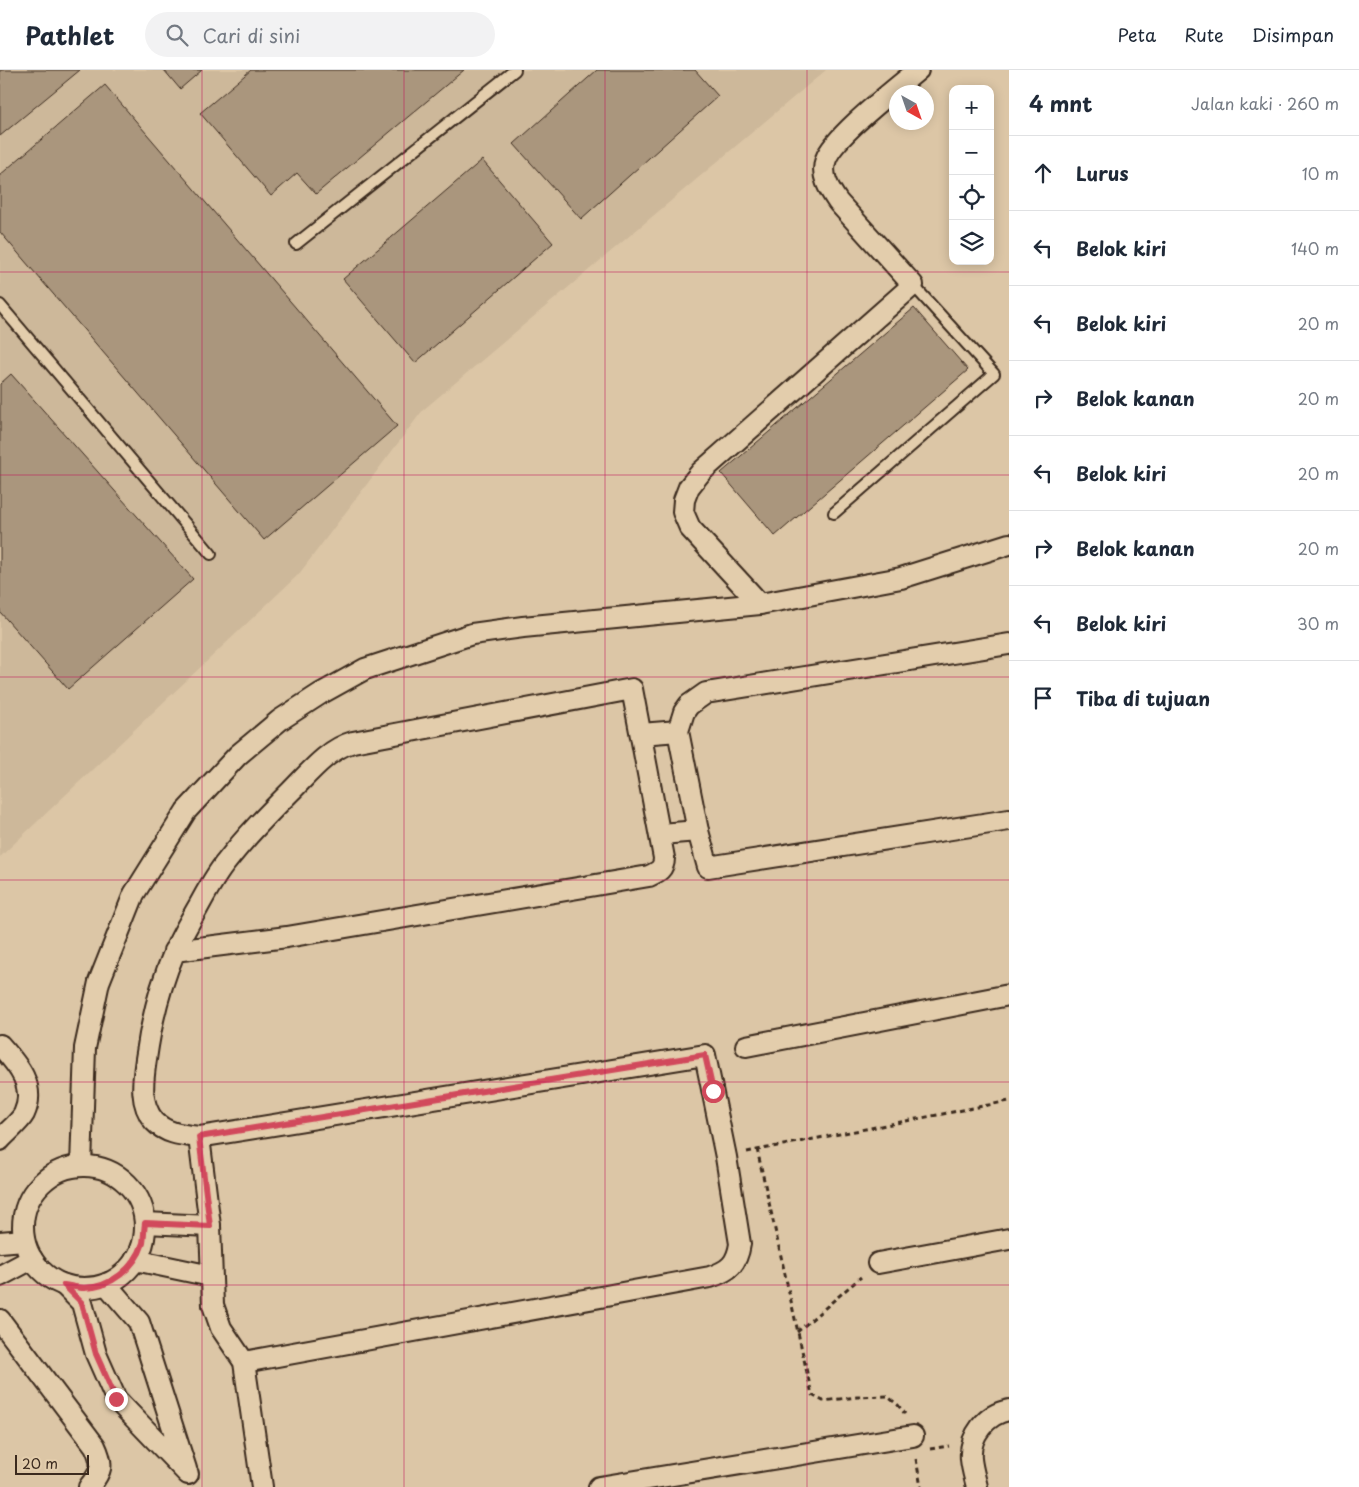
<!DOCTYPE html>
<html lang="id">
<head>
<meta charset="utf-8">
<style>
	body { margin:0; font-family:"Playpen Sans",sans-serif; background:#f2f2f3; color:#1f2937 }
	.controls { position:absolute; right:15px; top:15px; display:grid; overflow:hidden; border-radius:10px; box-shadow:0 2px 12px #0003 }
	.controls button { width:45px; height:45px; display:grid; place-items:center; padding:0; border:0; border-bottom:1px solid #e0e1e3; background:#fff; color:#1f2937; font:25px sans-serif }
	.compass { position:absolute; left:889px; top:15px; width:45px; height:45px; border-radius:50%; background:#fff; box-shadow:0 2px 12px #0003; rotate:140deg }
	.scale { position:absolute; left:15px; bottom:12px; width:74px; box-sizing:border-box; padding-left:5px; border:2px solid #3b2a1e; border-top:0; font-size:14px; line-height:18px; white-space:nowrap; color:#3b2a1e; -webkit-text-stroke:4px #e3cdac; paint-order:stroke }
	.stop { position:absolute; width:15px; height:15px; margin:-11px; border:4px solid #d1495b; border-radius:50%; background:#fff }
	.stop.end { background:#d1495b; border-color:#fff; box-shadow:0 1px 5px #0008 }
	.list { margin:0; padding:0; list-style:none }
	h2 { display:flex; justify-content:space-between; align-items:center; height:65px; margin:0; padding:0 20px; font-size:21px }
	h2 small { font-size:16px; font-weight:400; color:#747a83 }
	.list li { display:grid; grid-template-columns:32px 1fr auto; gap:15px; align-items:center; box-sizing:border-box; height:75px; padding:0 20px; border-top:1px solid #e0e1e3 }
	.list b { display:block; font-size:19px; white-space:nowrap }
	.list em { font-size:16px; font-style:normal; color:#747a83 }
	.icon { flex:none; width:28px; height:28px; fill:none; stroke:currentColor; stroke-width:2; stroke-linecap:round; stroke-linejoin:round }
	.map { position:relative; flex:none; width:1009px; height:1417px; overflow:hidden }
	header { display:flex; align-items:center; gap:30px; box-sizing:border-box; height:70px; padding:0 25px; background:#fff; border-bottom:1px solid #e0e1e3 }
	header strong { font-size:24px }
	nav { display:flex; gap:28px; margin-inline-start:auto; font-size:18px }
	.search { width:350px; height:45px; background:#f2f2f3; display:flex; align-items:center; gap:12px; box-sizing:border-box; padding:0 18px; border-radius:28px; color:#747a83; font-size:19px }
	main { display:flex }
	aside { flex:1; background:#fff }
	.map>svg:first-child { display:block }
	.built { fill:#cdb89a }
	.building { fill:#aa967d; stroke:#3b2a1e }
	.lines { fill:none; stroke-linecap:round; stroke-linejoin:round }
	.service-casing { stroke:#3b2a1e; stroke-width:14 }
	.minor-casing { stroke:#3b2a1e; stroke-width:24 }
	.path { stroke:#3b2a1e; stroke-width:3; stroke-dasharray:5 4; stroke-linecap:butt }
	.service { stroke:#e3cdac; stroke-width:10 }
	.minor { stroke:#e3cdac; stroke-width:20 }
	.route { stroke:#d1495b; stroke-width:6 }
	.grid { fill:none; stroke:#c2185b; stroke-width:1; stroke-opacity:0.55 }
</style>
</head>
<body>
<header>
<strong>Pathlet</strong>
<div class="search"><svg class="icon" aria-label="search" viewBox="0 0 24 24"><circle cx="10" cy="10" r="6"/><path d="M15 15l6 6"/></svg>Cari di sini</div>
<nav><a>Peta</a><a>Rute</a><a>Disimpan</a></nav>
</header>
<main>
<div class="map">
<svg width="1009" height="1417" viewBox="0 0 1009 1417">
	<rect width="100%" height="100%" fill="#dcc6a6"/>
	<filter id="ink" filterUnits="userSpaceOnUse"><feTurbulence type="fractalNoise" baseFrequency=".02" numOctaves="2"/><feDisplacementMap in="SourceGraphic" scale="10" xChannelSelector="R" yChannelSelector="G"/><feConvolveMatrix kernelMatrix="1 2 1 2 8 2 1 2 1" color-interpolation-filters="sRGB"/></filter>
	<g filter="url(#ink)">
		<!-- built -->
		<polygon class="built" points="0,0 826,0 423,340 299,504 0,787"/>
		<!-- building -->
		<g class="building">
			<polygon points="0,0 80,0 0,66"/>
			<polygon points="164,0 202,0 180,19"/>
			<polygon points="251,0 464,0 316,124 297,103 271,126 200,43"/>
			<polygon points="597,0 695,0 718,26 581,149 514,74"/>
			<polygon points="105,15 397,356 264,470 0,162 0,105"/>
			<polygon points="482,90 553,173 415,293 343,209"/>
			<polygon points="914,238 968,300 775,466 721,403"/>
			<polygon points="11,304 193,509 68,619 0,542 0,314"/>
		</g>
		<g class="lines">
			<defs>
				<g id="service">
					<polyline points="296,174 515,0"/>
					<polyline points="0,235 211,484"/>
					<polyline points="834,443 994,304 913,215"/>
				</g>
				<g id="minor">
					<path d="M760,534L690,458L683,442L684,430L689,417L701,402L913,215L838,132C829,119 820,105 826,89C834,66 897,18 918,0"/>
					<polyline points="1009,574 706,623 689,635 684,642 678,661 698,761 708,797 1009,750"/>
					<polyline points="641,664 678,661"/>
					<polyline points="661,764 698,761"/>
					<path d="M174,881L287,867L649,806C658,802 664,799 664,788L632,619L353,672C328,679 309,703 291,721C269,743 246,766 227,791C215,805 206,823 197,839C189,853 180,868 174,883C160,916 151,953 146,989C143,1010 139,1033 154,1051C166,1064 183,1065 199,1067L705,985L726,1087L740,1174C737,1194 729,1201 710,1207L244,1292"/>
					<path d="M0,975C17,994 37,1016 24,1044C19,1053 7,1062 0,1070"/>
					<polyline points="746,976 1009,925"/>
					<polyline points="199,1067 210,1156 213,1235 221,1258 244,1292 262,1417"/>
					<polyline points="81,1096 85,978 99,912 134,824 186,741 238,685 280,650 320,624 365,599 472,564 523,557 760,534 901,508 1009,474"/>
					<circle cx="84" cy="1157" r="61"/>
					<polyline points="145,1153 210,1156"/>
					<polyline points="0,1172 24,1170"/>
					<polyline points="135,1190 211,1206"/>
					<polyline points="878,1193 1009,1169"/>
					<polyline points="0,1206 32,1189"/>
					<polyline points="106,1214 139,1252 186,1399"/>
					<polyline points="64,1215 82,1233 96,1284 116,1329 188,1404"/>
					<path d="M0,1250L95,1376C104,1395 102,1401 89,1417"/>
					<polyline points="599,1417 913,1366"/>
					<path d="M977,1417C975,1408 972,1399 971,1389C969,1366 986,1344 1009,1340"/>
				</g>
			</defs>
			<!-- service casing -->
			<use href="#service" class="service-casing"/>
			<!-- minor casing -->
			<use href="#minor" class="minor-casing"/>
			<!-- path -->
			<g class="path">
				<polyline points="757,1079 812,1325 823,1331 857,1327 887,1326 898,1335 905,1344"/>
				<polyline points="747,1082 1009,1031"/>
				<polyline points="797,1262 861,1207"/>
				<polyline points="930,1379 949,1376"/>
				<polyline points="916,1389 921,1417"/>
			</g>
			<!-- service -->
			<use href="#service" class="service"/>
			<!-- minor -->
			<use href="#minor" class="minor"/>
		</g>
	</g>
	<g class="lines" filter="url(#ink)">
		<!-- route -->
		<path class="route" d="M116,1329L96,1284L82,1233L64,1215C71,1216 77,1218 84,1218C110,1218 135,1198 143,1173C144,1167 144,1160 145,1153L210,1156L199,1067L705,985L713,1021"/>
	</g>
	<!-- grid -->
	<path class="grid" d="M202,0V1417M404,0V1417M605,0V1417M807,0V1417M0,202H1009M0,405H1009M0,607H1009M0,810H1009M0,1012H1009M0,1215H1009"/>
</svg>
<div class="controls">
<button>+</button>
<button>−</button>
<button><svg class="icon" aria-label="locate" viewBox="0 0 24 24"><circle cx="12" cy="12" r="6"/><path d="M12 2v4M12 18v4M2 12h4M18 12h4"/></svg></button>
<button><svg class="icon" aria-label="layers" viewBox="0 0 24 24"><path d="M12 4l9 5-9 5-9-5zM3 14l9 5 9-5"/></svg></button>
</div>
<svg class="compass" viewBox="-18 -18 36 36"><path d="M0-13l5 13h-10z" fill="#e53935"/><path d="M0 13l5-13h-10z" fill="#747a83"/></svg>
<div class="scale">20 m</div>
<div class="stop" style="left:713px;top:1021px"></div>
<div class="stop end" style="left:116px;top:1329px"></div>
</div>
<aside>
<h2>4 mnt<small>Jalan kaki · 260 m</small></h2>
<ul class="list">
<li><svg class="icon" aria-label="ahead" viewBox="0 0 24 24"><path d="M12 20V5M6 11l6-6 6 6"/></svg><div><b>Lurus</b></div><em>10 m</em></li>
<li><svg class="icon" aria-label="left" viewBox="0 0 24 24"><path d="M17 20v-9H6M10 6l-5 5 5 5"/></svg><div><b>Belok kiri</b></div><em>140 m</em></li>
<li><svg class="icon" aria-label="left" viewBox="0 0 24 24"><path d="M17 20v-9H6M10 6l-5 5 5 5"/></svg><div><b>Belok kiri</b></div><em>20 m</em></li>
<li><svg class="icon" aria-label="right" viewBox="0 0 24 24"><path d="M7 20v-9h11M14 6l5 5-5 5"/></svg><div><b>Belok kanan</b></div><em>20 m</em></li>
<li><svg class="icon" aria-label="left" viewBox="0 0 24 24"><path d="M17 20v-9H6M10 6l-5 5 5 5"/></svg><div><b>Belok kiri</b></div><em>20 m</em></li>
<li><svg class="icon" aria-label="right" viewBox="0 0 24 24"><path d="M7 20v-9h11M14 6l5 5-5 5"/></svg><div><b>Belok kanan</b></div><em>20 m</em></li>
<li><svg class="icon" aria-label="left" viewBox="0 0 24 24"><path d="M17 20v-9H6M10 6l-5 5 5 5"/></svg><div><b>Belok kiri</b></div><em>30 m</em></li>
<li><svg class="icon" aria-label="arrive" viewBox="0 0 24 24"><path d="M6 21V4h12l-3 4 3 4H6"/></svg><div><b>Tiba di tujuan</b></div></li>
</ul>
</aside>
</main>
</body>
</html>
